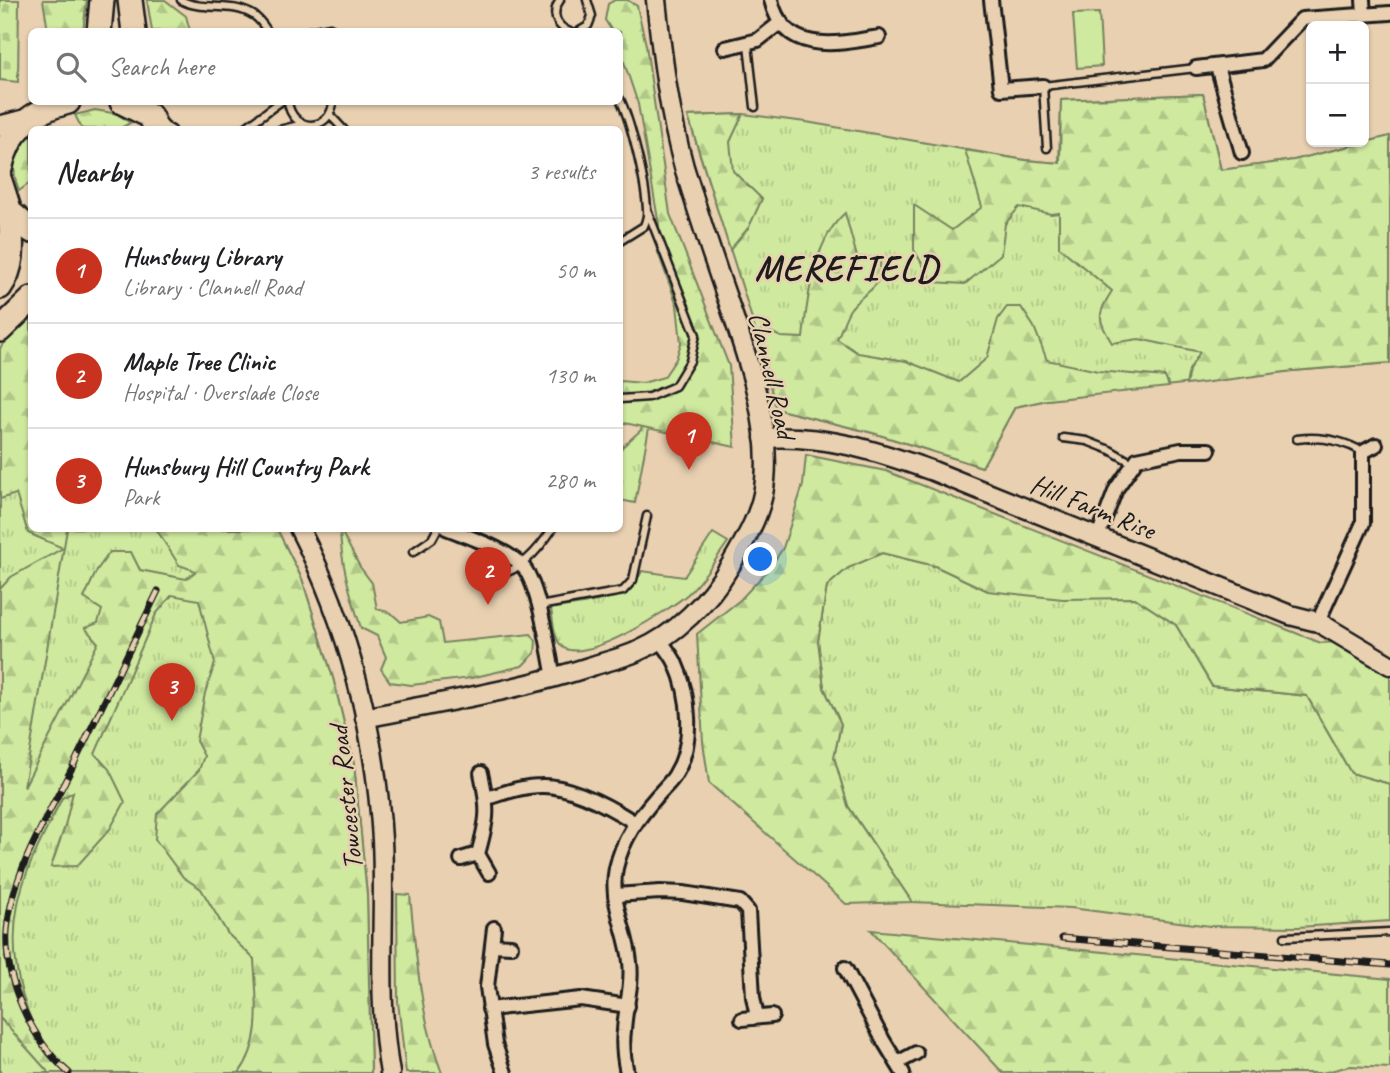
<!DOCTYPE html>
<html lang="en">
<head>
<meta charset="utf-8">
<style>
	body { margin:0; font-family:Caveat,sans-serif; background:#f6f6f6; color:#202124 }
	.controls { position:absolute; right:21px; top:21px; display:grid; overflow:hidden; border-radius:10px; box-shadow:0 2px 5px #0004 }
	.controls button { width:63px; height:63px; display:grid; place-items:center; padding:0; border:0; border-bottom:2px solid #e0e0e0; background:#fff; color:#202124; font:35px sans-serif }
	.you { position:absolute; left:761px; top:560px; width:24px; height:24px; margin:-18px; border:5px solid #fff; border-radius:50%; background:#1a73e8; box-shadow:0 0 0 10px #1a73e833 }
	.badge { display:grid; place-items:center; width:46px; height:46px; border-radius:50%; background:#c8321e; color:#fff; font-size:23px; font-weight:700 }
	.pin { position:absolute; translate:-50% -58px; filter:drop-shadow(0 2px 4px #0008) }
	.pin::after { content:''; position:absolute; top:37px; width:24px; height:21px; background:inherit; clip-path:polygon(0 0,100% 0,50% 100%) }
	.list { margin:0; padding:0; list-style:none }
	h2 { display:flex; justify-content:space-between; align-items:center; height:91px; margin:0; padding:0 28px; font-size:30px }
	h2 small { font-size:23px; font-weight:400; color:#757577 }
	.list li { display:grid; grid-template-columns:46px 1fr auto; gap:21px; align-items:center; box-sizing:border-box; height:105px; padding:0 28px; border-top:2px solid #e0e0e0 }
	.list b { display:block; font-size:26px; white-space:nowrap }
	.list p { margin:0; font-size:23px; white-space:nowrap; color:#757577 }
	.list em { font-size:23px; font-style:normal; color:#757577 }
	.icon { flex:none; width:38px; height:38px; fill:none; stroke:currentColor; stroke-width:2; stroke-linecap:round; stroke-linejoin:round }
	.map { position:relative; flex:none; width:1390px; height:1073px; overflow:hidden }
	.search { position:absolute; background:#fff; box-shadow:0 2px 5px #0004; left:28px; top:28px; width:595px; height:77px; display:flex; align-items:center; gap:18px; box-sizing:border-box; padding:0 24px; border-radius:10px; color:#757577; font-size:26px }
	.panel { position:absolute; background:#fff; box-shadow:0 2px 5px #0004; left:28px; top:126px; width:595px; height:406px; border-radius:10px }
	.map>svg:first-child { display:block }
	.grass { fill:url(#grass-tufts); stroke:#76825e; stroke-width:2 }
	.forest { fill:url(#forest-firs); stroke:#76825e; stroke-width:2 }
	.cemetery { fill:url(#cemetery-stones); stroke:#76825e; stroke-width:2 }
	.pitch { fill:#cfe99f; stroke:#76825e; stroke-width:2 }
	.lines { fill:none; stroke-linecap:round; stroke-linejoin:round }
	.lane-casing { stroke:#1c1c1c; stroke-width:11 }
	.street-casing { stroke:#1c1c1c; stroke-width:18 }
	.secondary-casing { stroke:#1c1c1c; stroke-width:23 }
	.primary-casing { stroke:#1c1c1c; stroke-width:24 }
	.highway-casing { stroke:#1c1c1c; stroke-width:28 }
	.lane { stroke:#e9d0b1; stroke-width:6 }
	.street { stroke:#e9d0b1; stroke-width:12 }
	.secondary { stroke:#e9d0b1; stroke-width:18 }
	.primary { stroke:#e9d0b1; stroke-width:19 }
	.highway { stroke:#e9d0b1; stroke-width:23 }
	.rail-casing { stroke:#1c1c1c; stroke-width:7 }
	.rail { stroke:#e9d0b1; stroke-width:4.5; stroke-dasharray:13; stroke-linecap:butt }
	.labels { text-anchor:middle; stroke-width:5; stroke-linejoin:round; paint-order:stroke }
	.street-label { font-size:28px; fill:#1c1c1c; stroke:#e9d0b1 }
	.district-label { font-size:35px; font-weight:bold; letter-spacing:2px; fill:#1c1c1c; stroke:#e9d0b1 }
</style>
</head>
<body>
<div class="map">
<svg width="1390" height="1073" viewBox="0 0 1390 1073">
	<defs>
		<pattern id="grass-tufts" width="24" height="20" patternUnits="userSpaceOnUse" patternTransform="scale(1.75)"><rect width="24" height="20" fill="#cfe99f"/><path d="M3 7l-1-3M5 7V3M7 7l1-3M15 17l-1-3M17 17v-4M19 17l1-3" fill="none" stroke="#b1c788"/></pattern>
		<pattern id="forest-firs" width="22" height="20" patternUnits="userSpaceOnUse" patternTransform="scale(1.75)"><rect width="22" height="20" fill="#cfe99f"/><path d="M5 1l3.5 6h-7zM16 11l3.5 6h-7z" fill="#b1c788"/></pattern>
		<pattern id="cemetery-stones" width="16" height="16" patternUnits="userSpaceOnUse" patternTransform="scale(1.75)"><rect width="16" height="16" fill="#cfe99f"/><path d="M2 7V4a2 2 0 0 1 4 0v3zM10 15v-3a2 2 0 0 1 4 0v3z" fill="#b1c788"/></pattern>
	</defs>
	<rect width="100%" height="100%" fill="#e9d0b1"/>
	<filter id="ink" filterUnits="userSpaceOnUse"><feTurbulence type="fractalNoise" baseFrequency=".0143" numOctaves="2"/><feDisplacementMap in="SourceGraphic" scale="14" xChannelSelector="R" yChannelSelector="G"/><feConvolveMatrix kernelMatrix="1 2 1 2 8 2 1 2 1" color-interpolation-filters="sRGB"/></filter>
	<g filter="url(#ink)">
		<!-- grass -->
		<g class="grass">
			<path d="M1203,94L1221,170L1294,160L1390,136V363L1293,371L1047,400L1015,407L982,467L873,433L776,409C753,309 717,214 688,116L743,114L806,122L1025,160L1059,163L1061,100Z"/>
			<polygon points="0,349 32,528 277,529 302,579 333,678 354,764 367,895 371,1073 0,1073"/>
			<polygon points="642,426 649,428 635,503 620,500 620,449 641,430"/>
			<path d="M713,533L728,542C716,559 704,578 689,593C670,610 589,662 564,648C554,642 553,620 551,609C582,603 627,603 642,571L684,577Z"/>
			<polygon points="882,553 935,566 988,591 1135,598 1176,625 1212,686 1307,696 1351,773 1390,784 1390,921 1298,927 1210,926 1071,908 912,902 848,806 834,757 841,724 824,688 818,641 827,586 848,568"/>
		</g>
		<!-- forest -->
		<g class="forest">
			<polygon points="43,0 87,0 83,31 48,31"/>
			<polygon points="147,0 165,0 186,16 190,31 152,31"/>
			<polygon points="615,0 627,0 637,6 646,45 670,214 729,366 735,447 620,422 620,381 643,383 664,377 676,359 681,343 677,305 655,244 659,225 638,104 620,50 620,32 612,31 605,20 608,4"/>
			<path d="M1203,94L1221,170L1294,160L1390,136V363L1293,371L1186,385L1189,370L1200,352L1139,339L1112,343C1098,319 1096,315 1112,291L1059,247V213L1051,214L1019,207L1005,224L1001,254L965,284L933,282L914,250V205L952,230L982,207L965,150L1025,160L1060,163L1061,100Z"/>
			<polygon points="95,110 118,114 130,123 119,129 82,129 75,115"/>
			<polygon points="743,114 730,142 733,171 762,199 749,227 730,250 688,116"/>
			<path d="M31,134V182L19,191C11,171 12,146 31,134Z"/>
			<path d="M845,213L857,257L880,258C882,293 869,286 851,308C845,316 842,329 837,339L858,353L906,361L959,382L987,358L998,319L1007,307H1021L1034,327L1047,360L1098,371L1165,377L1169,387L1047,400L1015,407L982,467L873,433L776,409L757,333L764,329L781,337L803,338C807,299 814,240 845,213Z"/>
			<path d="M31,315L32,528L67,529L24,787L98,643L85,628L98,623L102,610L84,598L97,570L110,552H131L140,570L186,579L196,571L179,565L156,529H277L302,579L333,678L354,764L367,895L371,1073H239C264,1040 256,997 254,959L228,934L201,889L183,877L155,839L157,814L199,770L204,756L196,741L205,693L215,663L199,600L172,595L156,614L95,754L109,769L125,802L110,829L77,866L51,867L65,826L73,792L62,798C46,832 25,867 18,904C7,961 24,1034 69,1073H49L0,1018V589L11,577L63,548L28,533L16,494L0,499V348Z"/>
			<polygon points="806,455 886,471 1321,643 1336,642 1390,675 1390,784 1351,773 1307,696 1212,686 1176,625 1135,598 1063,599 988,591 935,566 882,553 848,568 827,586 818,641 824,688 841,724 834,757 848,806 912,902 846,904 709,783 703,742 697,634 740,600 769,569 783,548 803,485"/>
			<path d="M340,529L360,567L372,583L377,609L391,613L401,622L428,617L439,622L443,643L531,634L536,641L535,653L522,666L471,678L411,685L390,682L381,669L386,657L377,636L361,628C350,593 341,565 340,529Z"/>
			<path d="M397,894L410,895C416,954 420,1017 442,1073H406L398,1001Z"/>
			<polygon points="871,930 1390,979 1390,1068 1350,1066 1322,1073 1003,1073"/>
		</g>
		<!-- cemetery -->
		<polygon class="cemetery" points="0,0 19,0 18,82 0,80"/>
		<!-- pitch -->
		<polygon class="pitch" points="1099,13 1102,66 1077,68 1073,14"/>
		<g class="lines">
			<defs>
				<g id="lane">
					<path d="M181,0C202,12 231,1 253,15C259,18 264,26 268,32"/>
					<path d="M560,0C551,13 555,26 570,32"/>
					<polyline points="305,32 330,27"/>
					<polyline points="578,32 588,26 592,16 587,0"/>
					<polyline points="748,44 755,107"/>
					<path d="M620,99C631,122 646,184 647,210C648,215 646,221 644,226L620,241"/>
					<path d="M288,102C292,133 331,132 333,102"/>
					<polyline points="330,115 344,130"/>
					<polyline points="160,123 172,130"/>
					<polyline points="242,130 280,102"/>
					<polyline points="279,130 303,124"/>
					<polyline points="1047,148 1043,86 1196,68"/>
					<polyline points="620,399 649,397 675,386 690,361 696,335 648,212"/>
					<polyline points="1063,438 1087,441 1110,450 1134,464"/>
					<path d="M1297,439C1320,436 1342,440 1363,452"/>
					<polyline points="413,552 432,539 438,528"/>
					<path d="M485,574C514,580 538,551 553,528"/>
					<polyline points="539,606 623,591 633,580 647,516"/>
					<polyline points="1285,937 1390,932"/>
				</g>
				<g id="street">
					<path d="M771,0C784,56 838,44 879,37"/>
					<polyline points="991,0 1001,89 1043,86"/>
					<polyline points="1363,0 1364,15"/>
					<polyline points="725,48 758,40 781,22"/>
					<polyline points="1217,66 1242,153"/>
					<polyline points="1196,68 1263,60 1302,19 1390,13"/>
					<path d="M446,528C468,537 508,549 524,568C539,587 549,652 554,678"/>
					<polyline points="1098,536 1116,489 1137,459 1181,450 1209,450"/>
					<polyline points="1318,622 1363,523 1363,452 1376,445"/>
					<path d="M481,773C489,810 488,818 478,854L489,873"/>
					<path d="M487,798C504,793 522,786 541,786C570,785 610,807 634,822"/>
					<polyline points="461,859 478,854"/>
					<polyline points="615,895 660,892 683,893 740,902 748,911 753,997 757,1017"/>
					<polyline points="494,928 487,987 495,1044 505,1073"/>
					<polyline points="493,945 511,946"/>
					<polyline points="845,968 883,1040 903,1073"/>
					<polyline points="489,1009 581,999 628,1006"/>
					<polyline points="742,1019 772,1016"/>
					<polyline points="897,1063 916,1053"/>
					<path d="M627,1073C624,1059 622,1045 624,1031C625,1007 633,986 630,962C627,930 609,902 616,868C623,838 638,818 658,795C663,789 671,782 675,775C695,743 690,695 675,662C671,654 665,647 660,640"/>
				</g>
				<g id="secondary">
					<path d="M764,438C824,434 877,451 933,471L1290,615L1318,622L1390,665"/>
					<path d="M299,528C348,624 376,732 382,840C386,918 376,995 390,1073"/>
					<path d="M365,718C441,702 519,690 592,666C607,661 623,658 638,651C676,635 709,601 730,566C743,544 758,519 763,494C777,424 737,330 715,263C704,231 694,199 684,167C669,113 662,56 656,0"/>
				</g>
				<polyline id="primary" points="0,126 29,119"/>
				<g id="highway">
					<polyline points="130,0 134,32"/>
					<polyline points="99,32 102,0"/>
					<polyline points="122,102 150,116 157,130"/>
					<path d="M0,169C8,131 30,111 68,102"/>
					<polyline points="0,181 10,212 32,231"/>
					<path d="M0,287C16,264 11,239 10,212"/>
					<polyline points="0,330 32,299"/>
				</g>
			</defs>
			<!-- lane casing -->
			<use href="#lane" class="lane-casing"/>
			<!-- street casing -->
			<use href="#street" class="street-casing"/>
			<!-- secondary casing -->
			<use href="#secondary" class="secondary-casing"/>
			<!-- primary casing -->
			<use href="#primary" class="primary-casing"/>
			<!-- highway casing -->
			<use href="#highway" class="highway-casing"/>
			<!-- lane -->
			<use href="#lane" class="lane"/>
			<!-- street -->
			<use href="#street" class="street"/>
			<!-- secondary -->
			<use href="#secondary" class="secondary"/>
			<!-- primary -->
			<use href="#primary" class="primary"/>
			<!-- highway -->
			<use href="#highway" class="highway"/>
			<defs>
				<g id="rail">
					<polyline points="1062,938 1390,965"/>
					<path d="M69,1073C32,1041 4,981 7,931C12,872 48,816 74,764C102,706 130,649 158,591"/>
				</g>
			</defs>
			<!-- rail casing -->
			<use href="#rail" class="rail-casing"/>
			<!-- rail -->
			<use href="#rail" class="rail"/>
		</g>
	</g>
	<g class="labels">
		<!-- street labels -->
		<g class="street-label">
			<text transform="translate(773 375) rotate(77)" y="10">Clannell Road</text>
			<text transform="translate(1093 506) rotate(22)" y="10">Hill Farm Rise</text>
			<text transform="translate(345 798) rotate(-96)" y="10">Towcester Road</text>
		</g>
		<!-- district labels -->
		<g class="district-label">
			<text x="847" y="280">MEREFIELD</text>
		</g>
	</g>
</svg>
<div class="controls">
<button>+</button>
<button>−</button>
</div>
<div class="you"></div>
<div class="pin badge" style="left:689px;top:470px">1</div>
<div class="pin badge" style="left:488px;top:605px">2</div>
<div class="pin badge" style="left:172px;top:721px">3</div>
<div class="search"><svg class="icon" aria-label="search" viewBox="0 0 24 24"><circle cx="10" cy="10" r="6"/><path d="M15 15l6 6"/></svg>Search here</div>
<section class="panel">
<h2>Nearby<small>3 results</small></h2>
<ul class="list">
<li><span class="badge">1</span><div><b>Hunsbury Library</b><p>Library · Clannell Road</p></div><em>50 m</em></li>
<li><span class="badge">2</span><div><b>Maple Tree Clinic</b><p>Hospital · Overslade Close</p></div><em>130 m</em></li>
<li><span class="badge">3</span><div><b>Hunsbury Hill Country Park</b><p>Park</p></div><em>280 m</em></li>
</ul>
</section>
</div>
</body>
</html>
